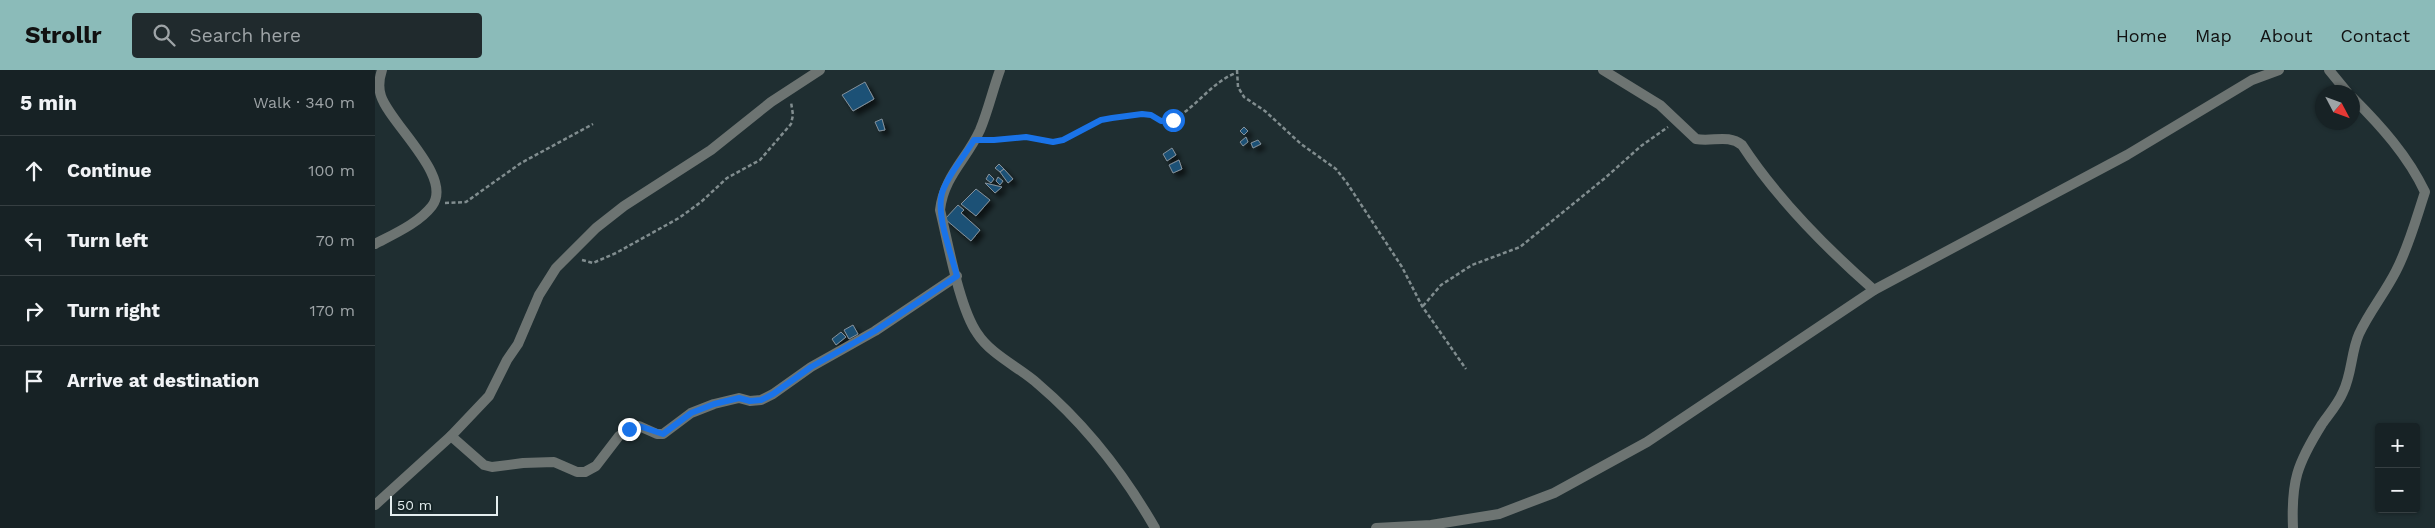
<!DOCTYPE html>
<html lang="en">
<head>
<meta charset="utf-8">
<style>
	body { margin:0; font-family:"Work Sans",sans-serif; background:#202a2d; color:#f1f3f6 }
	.controls { position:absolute; right:15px; bottom:15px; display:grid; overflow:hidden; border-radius:5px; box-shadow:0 1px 4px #0004 }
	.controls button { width:45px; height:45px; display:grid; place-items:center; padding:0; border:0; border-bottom:1px solid #363f42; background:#172225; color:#f1f3f6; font:25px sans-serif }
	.compass { position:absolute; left:1940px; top:15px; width:45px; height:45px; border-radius:50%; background:#172225; box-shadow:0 1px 4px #0004; rotate:131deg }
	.scale { position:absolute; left:15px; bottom:12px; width:108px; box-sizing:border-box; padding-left:5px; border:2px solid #e4eeef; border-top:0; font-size:14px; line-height:18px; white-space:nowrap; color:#e4eeef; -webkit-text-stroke:4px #162527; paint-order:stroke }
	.stop { position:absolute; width:15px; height:15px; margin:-11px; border:4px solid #1a73e8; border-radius:50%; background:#fff }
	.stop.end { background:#1a73e8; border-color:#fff; box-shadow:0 1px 5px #0008 }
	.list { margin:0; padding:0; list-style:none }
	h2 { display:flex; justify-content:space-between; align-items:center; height:65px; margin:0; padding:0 20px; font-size:21px }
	h2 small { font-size:16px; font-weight:400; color:#9ea4a7 }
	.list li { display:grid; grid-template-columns:32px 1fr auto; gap:15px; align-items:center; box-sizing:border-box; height:70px; padding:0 20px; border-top:1px solid #363f42 }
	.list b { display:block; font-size:19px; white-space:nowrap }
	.list em { font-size:16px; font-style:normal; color:#9ea4a7 }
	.icon { flex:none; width:28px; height:28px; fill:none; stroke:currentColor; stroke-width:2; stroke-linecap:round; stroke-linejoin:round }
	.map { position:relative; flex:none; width:2060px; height:458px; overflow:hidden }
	header { display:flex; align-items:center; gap:30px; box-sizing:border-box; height:70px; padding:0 25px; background:#8bbbb9; color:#111 }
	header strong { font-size:24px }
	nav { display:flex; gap:28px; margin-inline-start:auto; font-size:18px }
	.search { width:350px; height:45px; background:#202a2d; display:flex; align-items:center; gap:12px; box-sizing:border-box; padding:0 18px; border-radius:5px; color:#9ea4a7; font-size:19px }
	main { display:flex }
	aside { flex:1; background:#172225 }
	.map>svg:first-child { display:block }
	.building { fill:#1a5176; stroke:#85919b; filter:url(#shadow) }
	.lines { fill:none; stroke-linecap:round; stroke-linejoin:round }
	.path { stroke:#818d8f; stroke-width:2.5; stroke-dasharray:4 2.5; stroke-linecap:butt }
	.minor { stroke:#6d7472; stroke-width:10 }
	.route { stroke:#1a73e8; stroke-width:6 }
</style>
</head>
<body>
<header>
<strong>Strollr</strong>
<div class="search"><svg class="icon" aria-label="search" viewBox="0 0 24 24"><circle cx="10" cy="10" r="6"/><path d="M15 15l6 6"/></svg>Search here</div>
<nav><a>Home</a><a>Map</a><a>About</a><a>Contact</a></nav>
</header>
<main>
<aside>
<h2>5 min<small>Walk · 340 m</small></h2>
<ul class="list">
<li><svg class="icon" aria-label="ahead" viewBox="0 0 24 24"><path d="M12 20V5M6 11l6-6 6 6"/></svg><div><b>Continue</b></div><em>100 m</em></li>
<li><svg class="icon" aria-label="left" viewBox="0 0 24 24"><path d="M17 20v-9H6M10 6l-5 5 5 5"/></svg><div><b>Turn left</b></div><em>70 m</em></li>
<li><svg class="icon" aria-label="right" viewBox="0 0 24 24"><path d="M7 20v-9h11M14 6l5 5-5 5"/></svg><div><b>Turn right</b></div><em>170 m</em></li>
<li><svg class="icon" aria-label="arrive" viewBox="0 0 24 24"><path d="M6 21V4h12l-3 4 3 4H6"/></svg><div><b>Arrive at destination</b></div></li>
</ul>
</aside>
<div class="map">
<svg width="2060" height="458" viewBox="0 0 2060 458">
	<defs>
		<filter id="shadow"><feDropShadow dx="4.5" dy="4.5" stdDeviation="2.5" flood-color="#0009"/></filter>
	</defs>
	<rect width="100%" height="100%" fill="#1f2e31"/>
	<!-- building -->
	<g class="building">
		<polygon points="490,12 499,29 478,41 467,25"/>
		<polygon points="507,49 510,60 504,61 500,52"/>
		<polygon points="869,57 873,61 869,65 865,61"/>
		<polygon points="871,67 873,72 868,76 865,72"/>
		<polygon points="883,70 886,74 878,78 876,73"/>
		<polygon points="797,78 801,85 792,91 788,84"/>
		<polygon points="804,90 807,99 798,103 794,95"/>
		<polygon points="624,94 629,99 625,102 620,98"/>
		<polygon points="629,99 638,109 633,113 625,102"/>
		<polygon points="614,104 619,109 616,113 611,109"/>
		<polygon points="623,107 628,111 625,115 621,111"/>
		<polygon points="610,113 627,117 620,123"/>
		<polygon points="601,119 615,130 601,146 586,134"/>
		<polygon points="583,135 589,140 586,143 605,160 596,171 570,149"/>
		<polygon points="478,255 483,264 474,269 469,260"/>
		<polygon points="466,262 471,267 461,275 457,269"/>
	</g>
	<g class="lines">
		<!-- path -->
		<g class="path">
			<polyline points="862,0 863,17 869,27 890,41 926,74 961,99 972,113 1027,197 1047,236 1091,299"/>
			<path d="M612,70L651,67L667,71L688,70L726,50L767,43L792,52C819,42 834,13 861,3"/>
			<polyline points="70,133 91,132 146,93 218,54"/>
			<polyline points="207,190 218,193 241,183 304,148 326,132 352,108 385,90 416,54 418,45 416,32"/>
			<polyline points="1048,236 1066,215 1097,195 1145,177 1230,108 1266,76 1293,57"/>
		</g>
		<!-- minor -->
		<g class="minor">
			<path d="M625,0C618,19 613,41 605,60C592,89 569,106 565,140C573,172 584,237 602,263C616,285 644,297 663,314C710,354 749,404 780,458"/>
			<path d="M1228,0L1285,35L1321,69C1338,72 1353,64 1367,75C1403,130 1450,177 1499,220"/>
			<polyline points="1954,0 1972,22"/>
			<path d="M0,174C19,164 44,153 57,136C79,107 15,54 6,26C3,17 4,9 7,0"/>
			<polyline points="76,366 109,395 117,397 148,393 179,392 202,402 210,402 221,396 244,366 254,359 264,356 282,364 288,364 316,343 339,334 364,328 375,331 386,330 398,324 436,297 500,261 582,206"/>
			<polyline points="0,435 76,366 114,326 132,290 143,274 164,225 181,198 221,158 249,136 336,80 396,32 445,0"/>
			<polyline points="1001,458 1056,455 1124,444 1179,423 1272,372 1499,220 1752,85 1877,10 1904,0"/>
			<path d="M1918,458C1916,411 1922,394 1947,354C1954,344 1963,334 1968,322C1977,304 1976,282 1984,264C1994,242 2010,223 2021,201C2034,176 2041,149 2050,122C2033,86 2006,56 1978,28"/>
		</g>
	</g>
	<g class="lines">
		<!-- route -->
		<path class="route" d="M254,359L264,356L288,364L316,343L339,334L364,328L375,331L386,330L398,324L436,297L500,261L582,206C576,183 561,145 567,123C573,104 589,87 599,70H619L651,67L678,72L688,70L726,50L737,48L767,44L776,45L786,51L798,50"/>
	</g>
</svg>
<div class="controls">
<button>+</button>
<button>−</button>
</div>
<svg class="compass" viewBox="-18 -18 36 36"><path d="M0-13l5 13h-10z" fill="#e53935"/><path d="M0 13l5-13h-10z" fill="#9ea4a7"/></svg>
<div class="scale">50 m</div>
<div class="stop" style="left:798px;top:50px"></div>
<div class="stop end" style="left:254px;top:359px"></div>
</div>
</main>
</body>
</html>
